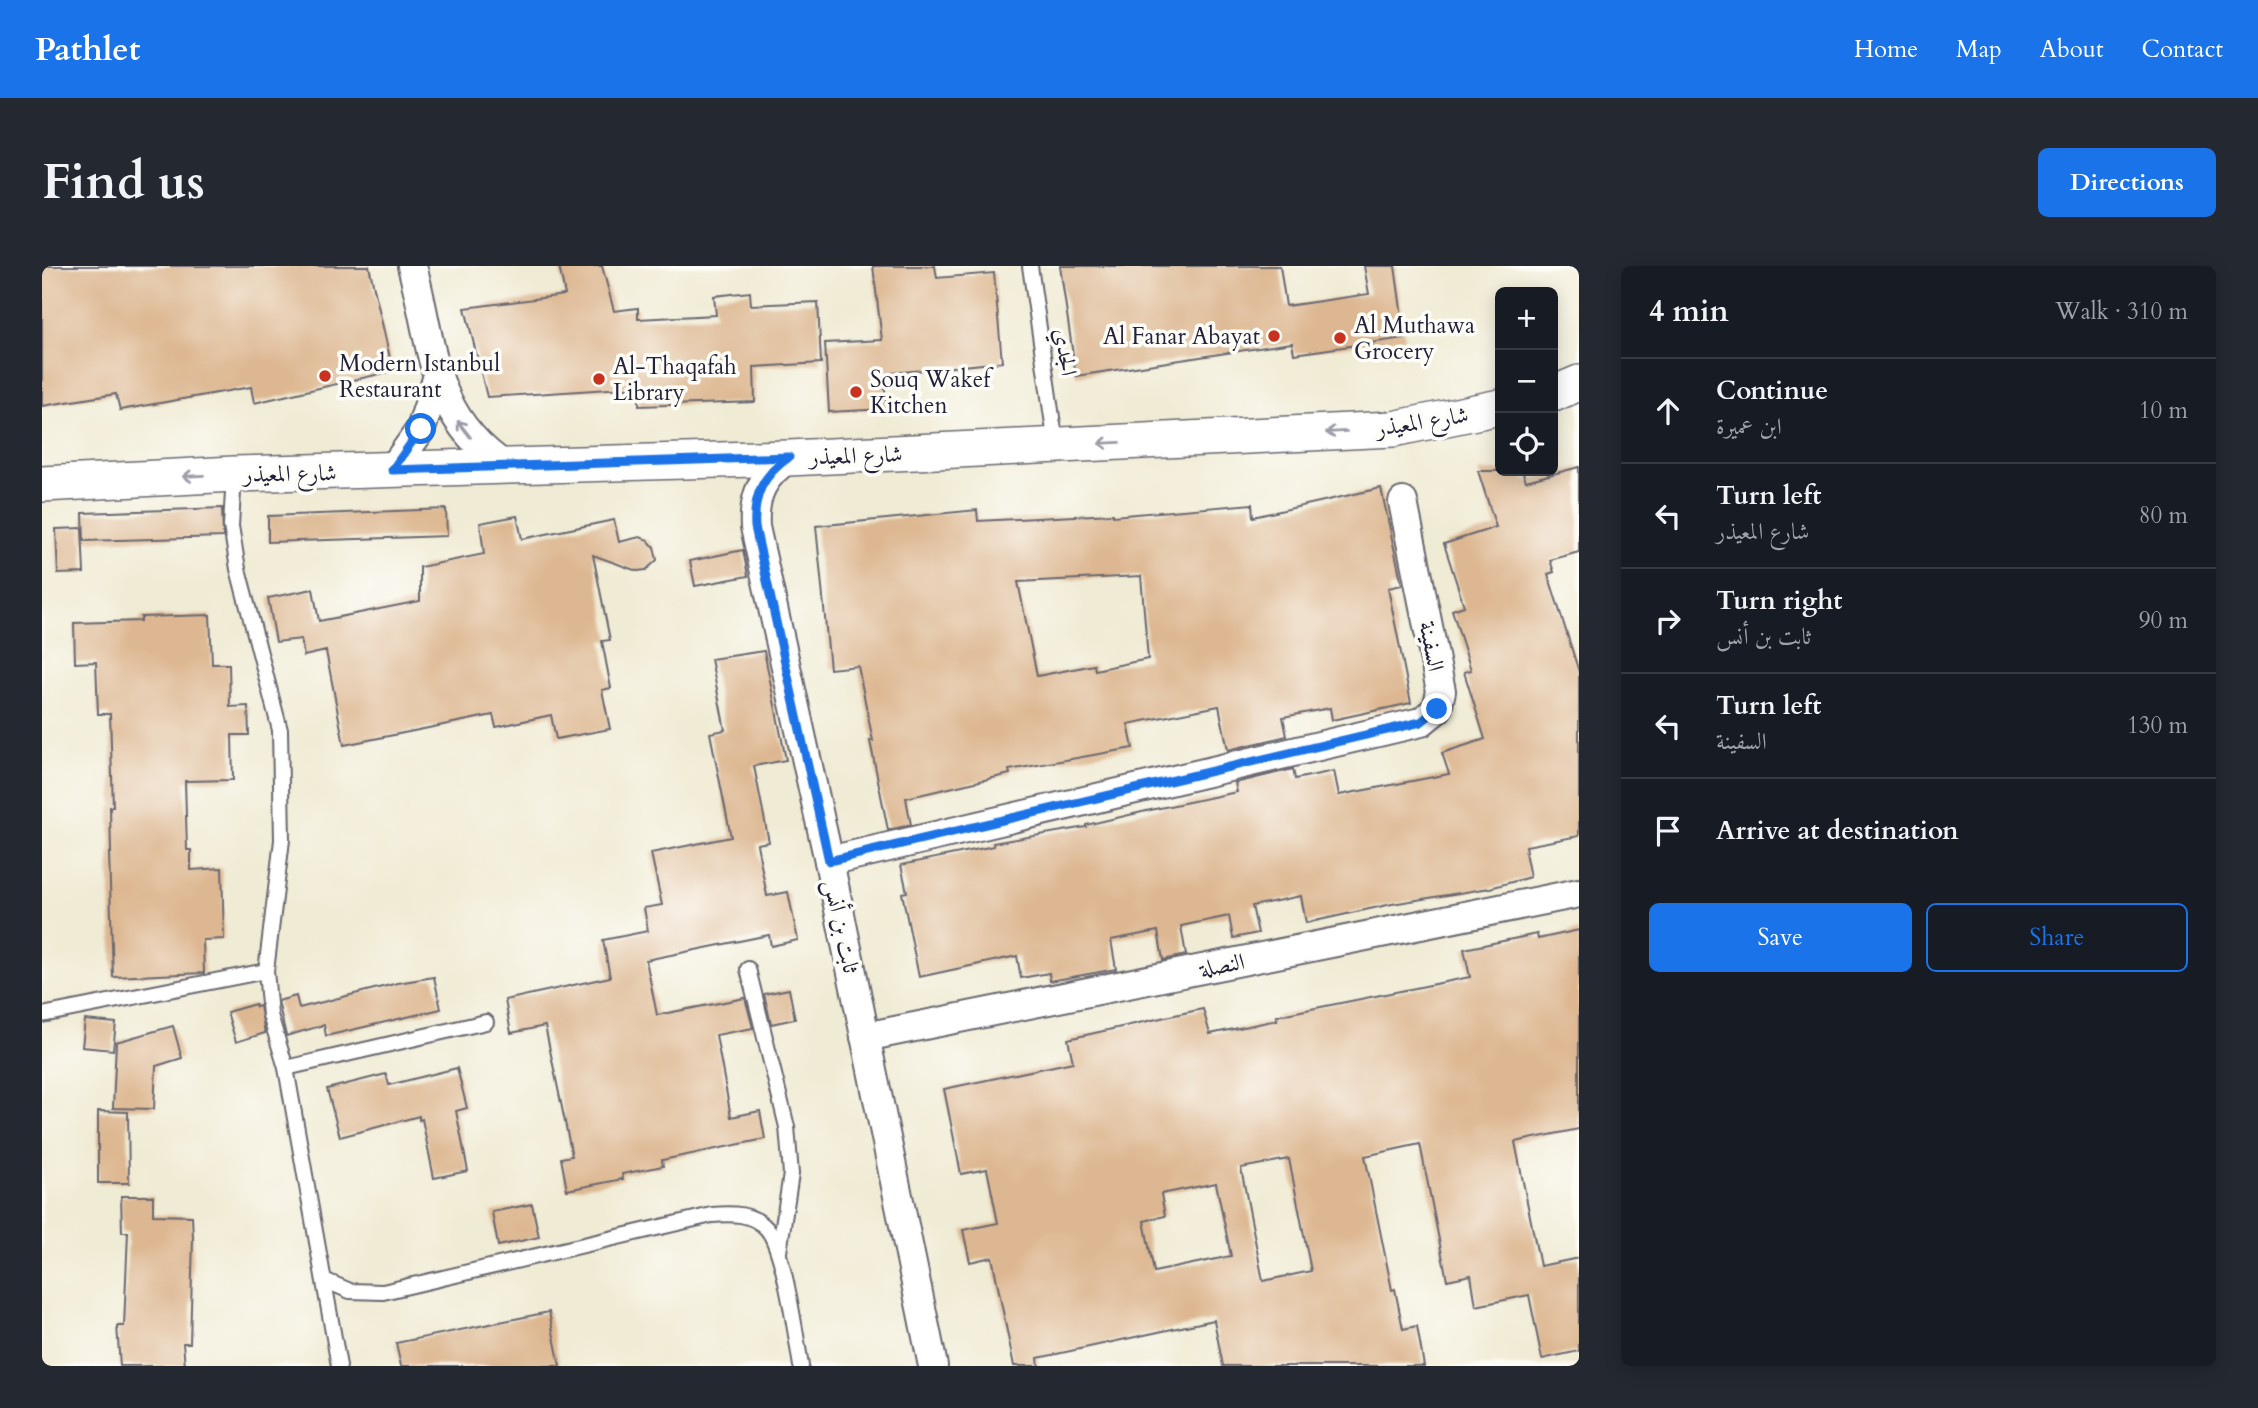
<!DOCTYPE html>
<html lang="en">
<head>
<meta charset="utf-8">
<style>
	body { margin:0; font-family:Cardo,Amiri,serif; background:#242831; color:#f1f3f6 }
	.controls { position:absolute; right:21px; top:21px; display:grid; overflow:hidden; border-radius:10px; box-shadow:0 4px 18px #0003 }
	.controls button { width:63px; height:63px; display:grid; place-items:center; padding:0; border:0; border-bottom:2px solid #363941; background:#171b24; color:#f1f3f6; font:35px sans-serif }
	.stop { position:absolute; width:21px; height:21px; margin:-16px; border:5px solid #1a73e8; border-radius:50%; background:#fff }
	.stop.end { background:#1a73e8; border-color:#fff; box-shadow:0 2px 7px #0008 }
	.list { margin:0; padding:0; list-style:none }
	h2 { display:flex; justify-content:space-between; align-items:center; height:91px; margin:0; padding:0 28px; font-size:30px }
	h2 small { font-size:23px; font-weight:400; color:#9ea1a6 }
	.list li { display:grid; grid-template-columns:46px 1fr auto; gap:21px; align-items:center; box-sizing:border-box; height:105px; padding:0 28px; border-top:2px solid #363941 }
	.list b { display:block; font-size:26px; white-space:nowrap }
	.list p { margin:0; font-size:23px; white-space:nowrap; color:#9ea1a6 }
	.list em { font-size:23px; font-style:normal; color:#9ea1a6 }
	.actions { display:flex; gap:14px; padding:21px 28px }
	.actions a { flex:1; padding:16px 0; border:2px solid #1a73e8; border-radius:10px; text-align:center; font-size:24px; color:#1a73e8 }
	.actions .main { background:#1a73e8; color:#fff }
	.icon { flex:none; width:38px; height:38px; fill:none; stroke:currentColor; stroke-width:2; stroke-linecap:round; stroke-linejoin:round }
	.map { position:relative; flex:none; width:1537px; height:1100px; overflow:hidden; border-radius:10px }
	header { display:flex; align-items:center; gap:42px; box-sizing:border-box; height:98px; padding:0 35px; background:#1a73e8; color:#fff }
	header strong { font-size:33px }
	nav { display:flex; gap:38px; margin-inline-start:auto; font-size:24px }
	.intro { display:flex; align-items:center; justify-content:space-between; box-sizing:border-box; height:168px; padding:0 42px }
	h1 { margin:0; font-size:49px }
	.button { padding:18px 32px; border-radius:10px; background:#1a73e8; color:#fff; font-size:24px; font-weight:700 }
	main { display:flex; gap:42px; padding:0 42px }
	aside { flex:1; background:#171b24; border-radius:10px; box-shadow:0 4px 18px #0003 }
	.map>svg:first-child { display:block }
	.building { fill:#ddb791; fill-rule:evenodd }
	.lines { fill:none; stroke-linecap:round; stroke-linejoin:round }
	.service-casing { stroke:#6a6871; stroke-width:18 }
	.minor-casing { stroke:#6a6871; stroke-width:32 }
	.tertiary-casing { stroke:#6a6871; stroke-width:38 }
	.service { stroke:#fff; stroke-width:14 }
	.minor { stroke:#fff; stroke-width:28 }
	.tertiary { stroke:#fff; stroke-width:35 }
	.oneway { stroke:#9c9ca7 }
	.route { stroke:#1a73e8; stroke-width:9 }
	.poi-dot { fill:#c8321e; stroke:#fdfcf7; stroke-width:2.5 }
	.labels { text-anchor:middle; stroke-width:7; stroke-linejoin:round; paint-order:stroke }
	.poi-label { font-size:23px; fill:#22223b; stroke:#fdfcf7; text-anchor:start }
	.street-label { font-size:23px; fill:#22223b; stroke:#fdfcf7 }
</style>
</head>
<body>
<header>
<strong>Pathlet</strong>
<nav><a>Home</a><a>Map</a><a>About</a><a>Contact</a></nav>
</header>
<div class="intro"><h1>Find us</h1><a class="button">Directions</a></div>
<main>
<div class="map">
<svg width="1537" height="1100" viewBox="0 0 1537 1100">
	<rect width="100%" height="100%" fill="#fdfcf7"/>
	<filter id="ink" filterUnits="userSpaceOnUse"><feTurbulence type="fractalNoise" baseFrequency=".0143" numOctaves="2"/><feDisplacementMap in="SourceGraphic" scale="14" xChannelSelector="R" yChannelSelector="G"/><feConvolveMatrix kernelMatrix="1 2 1 2 8 2 1 2 1" color-interpolation-filters="sRGB"/></filter>
	<filter id="wash" filterUnits="userSpaceOnUse"><feTurbulence type="fractalNoise" baseFrequency=".00686" numOctaves="4" result="noise"/><feDisplacementMap in="SourceGraphic" scale="28" xChannelSelector="R" yChannelSelector="G"/><feGaussianBlur stdDeviation="1.57" result="paint"/><feColorMatrix in="noise" values="0 0 0 0 0 0 0 0 0 0 0 0 0 0 0 0 0 1.4 0 .05"/><feComposite in="paint" operator="in"/></filter>
	<g filter="url(#wash)">
		<rect width="100%" height="100%" fill="#f0ebd4"/>
		<g id="blocks">
			<!-- building -->
			<g class="building">
				<polygon points="0,0 327,0 351,105 212,137 209,121 78,144 74,128 0,140"/>
				<polygon points="517,0 560,0 572,45 596,42 596,53 674,49 672,30 708,26 709,39 776,36 779,97 712,101 713,136 597,140 597,121 445,131 423,42 523,29"/>
				<polygon points="831,0 893,0 895,12 952,7 960,96 842,108 844,143 787,146 783,77 840,74"/>
				<polygon points="1018,0 1238,0 1244,40 1327,28 1322,0 1353,0 1363,72 1252,88 1250,77 1034,110"/>
				<polygon points="1537,201 1537,286 1508,294 1512,306 1506,308 1537,406 1537,570 1484,580 1485,586 1483,586 1488,611 1448,622 1350,638 1264,657 1259,630 1210,640 1216,667 1191,672 1187,650 1139,660 1144,689 1121,694 1116,665 1069,674 1074,703 1008,715 1007,707 979,712 975,690 877,711 860,627 865,626 859,599 952,580 951,577 1044,561 1044,559 1113,543 1195,526 1193,517 1251,503 1253,513 1292,505 1297,529 1407,508 1400,487 1443,473 1422,406 1429,404 1410,344 1422,340 1402,278 1454,261 1436,205 1480,205 1484,215"/>
				<path d="M1339,222L1360,319L1346,322L1369,437L1290,454L1288,442L1241,451L1245,470L1186,484L1177,440L1086,458L1091,482L967,504L968,508L864,532L869,559L846,564L828,475H831L816,400L788,403L774,260L935,244L936,255L1071,248V250L1210,238L1211,251ZM1099,310L1106,393L1053,404L1052,399L995,410L976,316Z"/>
				<polygon points="180,242 181,271 42,275 41,247"/>
				<polygon points="404,243 405,270 226,276 226,250"/>
				<polygon points="475,250 480,273 572,254 577,276 598,271 606,274 612,281 615,294 604,304 595,305 551,289 568,374 560,375 569,422 560,424 568,463 514,473 509,449 454,461 451,449 302,479 284,385 262,390 259,373 234,376 226,332 271,323 277,355 378,335 378,301 442,288 438,257"/>
				<polygon points="40,262 42,307 16,308 14,263"/>
				<polygon points="701,284 706,310 653,320 648,295"/>
				<polygon points="168,349 170,398 187,398 188,441 206,440 207,469 190,469 191,514 143,515 145,584 149,584 149,604 180,602 182,673 161,674 162,707 71,711 67,587 69,587 68,541 71,541 68,448 56,448 54,396 33,397 32,357 99,355 99,351"/>
				<polygon points="722,385 744,494 712,500 727,576 715,578 725,630 746,626 756,674 729,680 727,669 604,694 615,749 703,732 711,762 674,769 689,851 718,845 723,873 620,894 621,900 580,908 581,913 525,924 519,892 530,890 503,760 469,767 463,734 568,711 561,674 606,665 602,642 620,639 609,587 689,571 668,467 683,464 669,393"/>
				<path d="M1537,664V863L1473,876L1498,1000L1537,992V1085L1500,1093L1487,1029L1434,1040L1429,1009L1405,1014L1378,878L1323,890L1350,1024L1353,1023L1361,1063L1375,1060L1382,1100H1181L1172,1054L996,1092L997,1100H972L950,991L928,996L921,964L956,957L945,903L919,908L902,823L1031,796L1026,773L1128,750L1161,743L1168,768L1235,754L1234,750L1428,711L1422,683L1495,668L1496,673ZM1247,893L1269,1005L1221,1015L1199,902ZM1174,917L1189,990L1112,1006L1102,955L1123,950L1119,928Z"/>
				<polygon points="392,711 399,743 284,770 282,759 244,770 236,735 254,730 257,742 356,717"/>
				<polygon points="747,723 753,753 729,758 722,728"/>
				<polygon points="213,738 214,741 218,740 223,767 194,776 185,746"/>
				<polygon points="43,754 74,757 71,784 40,781"/>
				<polygon points="131,760 140,792 114,800 112,843 71,842 74,776"/>
				<polygon points="415,802 425,842 414,845 426,905 392,912 380,853 377,854 377,850 298,871 285,823 344,808 347,819"/>
				<polygon points="56,845 86,846 87,917 56,917"/>
				<polygon points="79,930 111,930 111,949 150,950 151,973 148,1077 141,1077 143,1100 78,1100 75,1060 82,1060 86,966 80,966"/>
				<polygon points="490,938 497,971 456,980 450,946"/>
				<polygon points="507,1046 518,1100 359,1100 354,1077"/>
			</g>
		</g>
	</g>
	<g filter="url(#ink)">
		<use href="#blocks" fill-opacity="0" stroke="#6a6871" stroke-width="2"/>
		<g class="lines">
			<defs>
				<g id="service">
					<polyline points="988,0 1014,179"/>
					<polyline points="192,209 189,260 196,303 238,464 240,574 224,705 228,749 244,802 297,1100"/>
					<polyline points="706,703 745,861 749,908 737,986"/>
					<polyline points="0,749 224,705"/>
					<polyline points="244,802 444,756"/>
					<path d="M282,1014L308,1025L341,1026L670,949C690,947 711,947 725,963C742,982 754,1071 759,1100"/>
				</g>
				<g id="minor">
					<path d="M370,0C392,81 387,149 464,201"/>
					<path d="M747,192C721,209 711,229 713,261L787,595L891,1100"/>
					<polyline points="350,204 379,163 395,113"/>
					<polyline points="787,595 1379,456 1395,443 1399,425 1361,236"/>
					<polyline points="823,771 1537,627"/>
				</g>
				<g id="tertiary">
					<polyline points="1511,128 1537,117"/>
					<polyline points="0,218 192,208 747,192 1351,163 1458,141"/>
				</g>
			</defs>
			<!-- service casing -->
			<use href="#service" class="service-casing"/>
			<!-- minor casing -->
			<use href="#minor" class="minor-casing"/>
			<!-- tertiary casing -->
			<use href="#tertiary" class="tertiary-casing"/>
			<!-- service -->
			<use href="#service" class="service"/>
			<!-- minor -->
			<use href="#minor" class="minor"/>
			<!-- tertiary -->
			<use href="#tertiary" class="tertiary"/>
		</g>
		<!-- one-way arrows -->
		<defs><path id="oneway-shaft" d="M-6 0H5M1.5-3L5.5 0L1.5 3" fill="none" stroke-width="1.6" stroke-linecap="round" stroke-linejoin="round" transform="scale(1.75)"/></defs>
		<g class="oneway">
			<use href="#oneway-shaft" transform="translate(422 163) rotate(-128)"/>
			<use href="#oneway-shaft" transform="translate(1294 166) rotate(177)"/>
			<use href="#oneway-shaft" transform="translate(1067 177) rotate(177)"/>
			<use href="#oneway-shaft" transform="translate(151 210) rotate(177)"/>
		</g>
	</g>
	<g class="lines" filter="url(#ink)">
		<!-- route -->
		<path class="route" d="M379,163L350,204L747,191C721,209 711,229 713,261L787,595L1379,456L1395,443"/>
	</g>
	<!-- markers -->
	<g class="poi-dot">
		<circle cx="1232" cy="70" r="7"/>
		<circle cx="1298" cy="72" r="7"/>
		<circle cx="283" cy="110" r="7"/>
		<circle cx="557" cy="113" r="7"/>
		<circle cx="814" cy="126" r="7"/>
	</g>
	<g class="labels">
		<!-- poi labels -->
		<g class="poi-label">
			<text x="1312" y="67">Al Muthawa<tspan x="1312" dy="26">Grocery</tspan></text>
			<text x="1218" y="78" text-anchor="end">Al Fanar Abayat</text>
			<text x="297" y="105">Modern Istanbul<tspan x="297" dy="26">Restaurant</tspan></text>
			<text x="571" y="108">Al-Thaqafah<tspan x="571" dy="26">Library</tspan></text>
			<text x="828" y="121">Souq Wakef<tspan x="828" dy="26">Kitchen</tspan></text>
		</g>
		<!-- street labels -->
		<g class="street-label">
			<text transform="translate(1024 86) rotate(81)" y="8">الجدي</text>
			<text transform="translate(1380 155) rotate(-9)" y="8">شارع المعيذر</text>
			<text transform="translate(814 189) rotate(-2)" y="8">شارع المعيذر</text>
			<text transform="translate(248 207) rotate(-1)" y="8">شارع المعيذر</text>
			<text transform="translate(1390 380) rotate(79)" y="8">السفينة</text>
			<text transform="translate(800 660) rotate(78)" y="8">ثابت بن أنس</text>
			<text transform="translate(1180 699) rotate(-11)" y="8">النصلة</text>
		</g>
	</g>
</svg>
<div class="controls">
<button>+</button>
<button>−</button>
<button><svg class="icon" aria-label="locate" viewBox="0 0 24 24"><circle cx="12" cy="12" r="6"/><path d="M12 2v4M12 18v4M2 12h4M18 12h4"/></svg></button>
</div>
<div class="stop" style="left:379px;top:163px"></div>
<div class="stop end" style="left:1395px;top:443px"></div>
</div>
<aside>
<h2>4 min<small>Walk · 310 m</small></h2>
<ul class="list">
<li><svg class="icon" aria-label="ahead" viewBox="0 0 24 24"><path d="M12 20V5M6 11l6-6 6 6"/></svg><div><b>Continue</b><p>ابن عميرة</p></div><em>10 m</em></li>
<li><svg class="icon" aria-label="left" viewBox="0 0 24 24"><path d="M17 20v-9H6M10 6l-5 5 5 5"/></svg><div><b>Turn left</b><p>شارع المعيذر</p></div><em>80 m</em></li>
<li><svg class="icon" aria-label="right" viewBox="0 0 24 24"><path d="M7 20v-9h11M14 6l5 5-5 5"/></svg><div><b>Turn right</b><p>ثابت بن أنس</p></div><em>90 m</em></li>
<li><svg class="icon" aria-label="left" viewBox="0 0 24 24"><path d="M17 20v-9H6M10 6l-5 5 5 5"/></svg><div><b>Turn left</b><p>السفينة</p></div><em>130 m</em></li>
<li><svg class="icon" aria-label="arrive" viewBox="0 0 24 24"><path d="M6 21V4h12l-3 4 3 4H6"/></svg><div><b>Arrive at destination</b></div></li>
</ul>
<div class="actions"><a class="main">Save</a><a>Share</a></div>
</aside>
</main>
</body>
</html>
